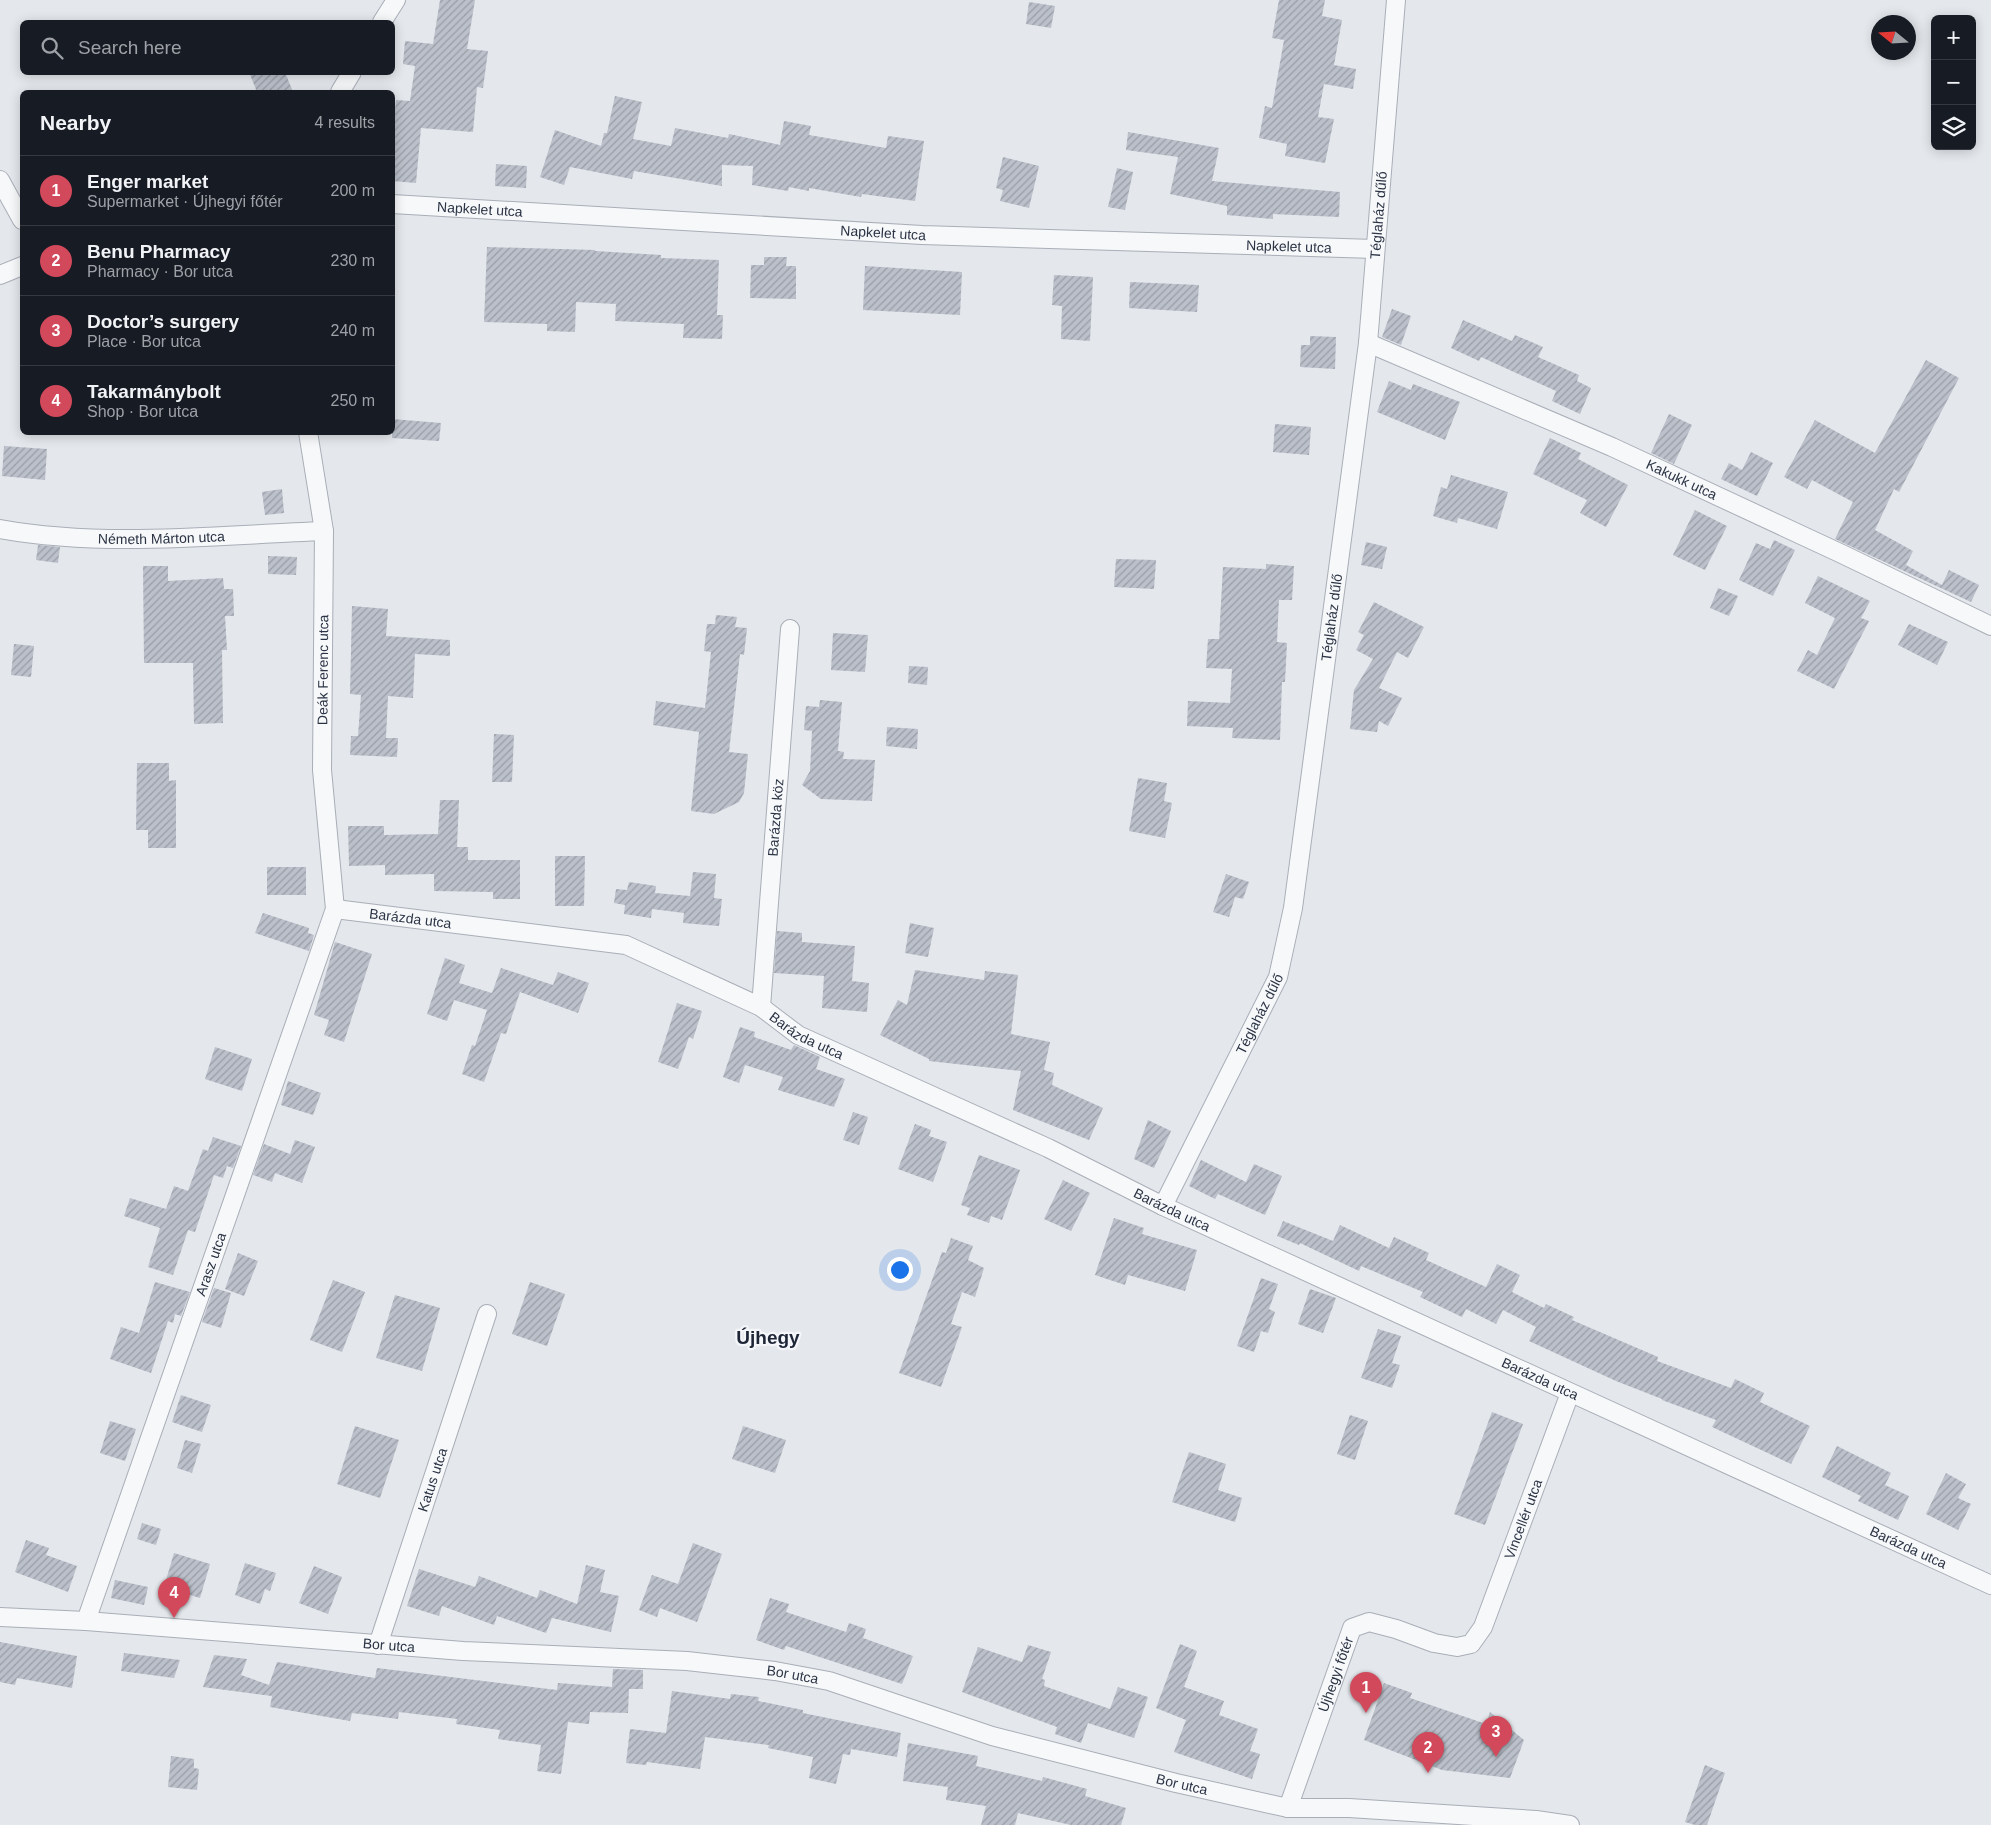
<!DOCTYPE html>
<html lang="en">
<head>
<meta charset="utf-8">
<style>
	body { margin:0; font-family:Arial,sans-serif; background:#20242c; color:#f1f3f6 }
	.controls { position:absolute; right:15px; top:15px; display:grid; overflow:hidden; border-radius:8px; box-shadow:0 2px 12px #0003 }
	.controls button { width:45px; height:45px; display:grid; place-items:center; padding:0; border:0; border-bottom:1px solid #363941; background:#171b24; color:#f1f3f6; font:25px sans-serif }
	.compass { position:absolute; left:1871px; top:15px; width:45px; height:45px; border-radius:50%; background:#171b24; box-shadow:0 2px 12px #0003; rotate:288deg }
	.you { position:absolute; left:899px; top:1269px; width:18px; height:18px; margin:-12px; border:4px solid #fff; border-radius:50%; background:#1a73e8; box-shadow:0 0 0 8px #1a73e833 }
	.badge { display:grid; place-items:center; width:32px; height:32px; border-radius:50%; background:#d1495b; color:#fff; font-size:16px; font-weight:700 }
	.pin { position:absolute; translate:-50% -41px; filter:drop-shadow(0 1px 2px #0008) }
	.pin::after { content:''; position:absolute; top:26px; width:18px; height:15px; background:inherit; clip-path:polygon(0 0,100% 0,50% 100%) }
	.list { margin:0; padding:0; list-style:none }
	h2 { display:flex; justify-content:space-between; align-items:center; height:65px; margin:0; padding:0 20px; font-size:21px }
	h2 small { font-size:16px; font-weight:400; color:#9ea1a6 }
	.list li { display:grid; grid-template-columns:32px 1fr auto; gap:15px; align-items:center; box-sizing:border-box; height:70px; padding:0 20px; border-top:1px solid #363941 }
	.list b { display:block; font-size:19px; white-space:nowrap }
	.list p { margin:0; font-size:16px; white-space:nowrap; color:#9ea1a6 }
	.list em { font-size:16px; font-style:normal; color:#9ea1a6 }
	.icon { flex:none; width:28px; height:28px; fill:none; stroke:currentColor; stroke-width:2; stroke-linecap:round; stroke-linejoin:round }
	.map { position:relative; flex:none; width:1991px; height:1825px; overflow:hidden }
	.search { position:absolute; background:#171b24; box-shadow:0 2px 12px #0003; left:20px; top:20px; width:375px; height:55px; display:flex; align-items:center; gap:12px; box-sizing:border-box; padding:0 18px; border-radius:8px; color:#9ea1a6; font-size:19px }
	.panel { position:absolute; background:#171b24; box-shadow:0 2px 12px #0003; left:20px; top:90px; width:375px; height:345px; border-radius:8px }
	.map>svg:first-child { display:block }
	.building { fill:url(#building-hatch) }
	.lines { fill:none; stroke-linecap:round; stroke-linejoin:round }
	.street-casing { stroke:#a9aeb7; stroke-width:20 }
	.street { stroke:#f7f8fa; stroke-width:18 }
	.labels { text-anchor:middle; stroke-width:4.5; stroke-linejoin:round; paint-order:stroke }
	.street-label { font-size:14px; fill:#2b3445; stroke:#f4f6f9 }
	.district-label { font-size:19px; font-weight:bold; fill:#1d2536; stroke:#f4f6f9 }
</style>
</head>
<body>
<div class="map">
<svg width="1991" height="1825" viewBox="0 0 1991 1825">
	<defs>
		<pattern id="building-hatch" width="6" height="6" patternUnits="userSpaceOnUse" patternTransform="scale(1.25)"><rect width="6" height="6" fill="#bbc0ca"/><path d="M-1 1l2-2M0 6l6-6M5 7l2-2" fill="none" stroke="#989da6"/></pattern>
	</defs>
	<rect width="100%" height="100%" fill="#e4e7ec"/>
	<!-- building -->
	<g class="building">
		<polygon points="440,0 475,0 467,49 488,51 483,88 477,87 473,132 421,128 416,183 392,181 392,108 395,109 396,100 410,101 415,66 403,64 405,41 433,44"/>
		<polygon points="1279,0 1325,0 1322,16 1342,20 1334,65 1356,69 1353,89 1324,84 1318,117 1334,119 1325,163 1285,156 1287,144 1259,138 1265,106 1272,108 1284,40 1272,38"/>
		<polygon points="1029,2 1055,6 1051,28 1026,24"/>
		<polygon points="249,72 285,72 293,92 257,92"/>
		<polygon points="615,96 642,102 633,139 671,146 675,128 728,138 729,134 780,145 784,121 811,126 809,135 886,148 888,136 924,141 915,201 862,194 861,197 809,188 809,191 789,187 788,191 752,185 753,166 722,165 722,186 634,171 632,179 570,167 564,185 540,177 555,130 601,146 604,133 607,133"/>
		<polygon points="1128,132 1219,148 1212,181 1340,192 1339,217 1273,214 1273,219 1227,215 1227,206 1170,194 1178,157 1126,150"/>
		<polygon points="1003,157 1039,166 1029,208 1000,201 1003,190 996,188"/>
		<polygon points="496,164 527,166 526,188 495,186"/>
		<polygon points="1117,168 1133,172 1125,210 1108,207"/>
		<polygon points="487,247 595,250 595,251 661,255 661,258 719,260 717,315 723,315 722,339 683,338 684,324 615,321 616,304 576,302 575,332 547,331 547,324 484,322"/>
		<polygon points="764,257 787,257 786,266 796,266 796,299 750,298 751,265 764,265"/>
		<polygon points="865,266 962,272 960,315 863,310"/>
		<polygon points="1054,275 1093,277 1090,341 1061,339 1062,306 1052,305"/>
		<polygon points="1130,282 1199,285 1197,312 1129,308"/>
		<polygon points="1392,309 1411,316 1401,345 1382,337"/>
		<polygon points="1463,320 1512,341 1515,335 1543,347 1538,357 1579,375 1577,381 1591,388 1580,414 1552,401 1556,391 1481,357 1479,361 1451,348"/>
		<polygon points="1310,336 1336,337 1335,369 1300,367 1301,345 1310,345"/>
		<polygon points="1926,360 1959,378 1899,492 1894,489 1875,530 1913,551 1906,565 1942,585 1949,570 1979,585 1971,602 1835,539 1853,502 1812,480 1807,489 1784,477 1815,420 1875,453"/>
		<polygon points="1389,381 1411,390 1413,384 1460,402 1445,440 1377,412"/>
		<polygon points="1669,414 1692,425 1674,464 1651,453"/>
		<polygon points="392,419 441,423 439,441 392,438"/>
		<polygon points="1275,424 1311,427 1309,455 1273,452"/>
		<polygon points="1550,438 1581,453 1578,459 1628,485 1606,527 1580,513 1587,500 1533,474"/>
		<polygon points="4,446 47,449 45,480 2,476"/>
		<polygon points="1751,452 1773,463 1757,496 1721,479 1729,463 1742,470"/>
		<polygon points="1451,475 1508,492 1497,529 1458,518 1457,523 1433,516 1441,487 1447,489"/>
		<polygon points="282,489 284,513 265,515 262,492"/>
		<polygon points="1695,510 1727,526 1705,570 1673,555"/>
		<polygon points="1774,540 1795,550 1773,596 1739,580 1756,543 1770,549"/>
		<polygon points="1366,542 1387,547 1382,569 1361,565"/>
		<polygon points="38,545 60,547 58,563 36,560"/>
		<polygon points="268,556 297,557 296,575 268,574"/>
		<polygon points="1116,559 1156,560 1154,589 1114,587"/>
		<polygon points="1266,564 1294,566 1292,600 1279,600 1277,642 1287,643 1285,682 1282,682 1280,740 1232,738 1233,728 1187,726 1188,701 1230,703 1232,669 1206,668 1208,639 1219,639 1223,567 1266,569"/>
		<polygon points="143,566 168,566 168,581 223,578 224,589 233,589 234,616 225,616 227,650 222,650 223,723 194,724 193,663 144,663"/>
		<polygon points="1818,576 1870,601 1861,618 1869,621 1834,689 1797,671 1808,650 1817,655 1835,618 1805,603"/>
		<polygon points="1718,588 1738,596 1729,616 1710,608"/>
		<polygon points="1374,602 1424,627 1408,658 1397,652 1379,688 1402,698 1388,726 1379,721 1377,732 1350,729 1354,690 1373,659 1356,650 1364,635 1358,632"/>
		<polygon points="352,606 388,609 386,636 450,640 450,656 415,654 413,698 388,696 386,738 398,738 397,757 350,755 351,736 358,736 361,695 350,694"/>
		<polygon points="716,615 737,617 735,627 747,628 744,655 740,654 729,752 748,754 744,793 739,802 714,814 691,811 699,732 653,725 656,701 705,708 711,652 704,651 707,624 715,624"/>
		<polygon points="1909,624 1948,642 1937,665 1898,645"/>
		<polygon points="833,633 868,635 865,672 831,670"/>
		<polygon points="14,644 34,646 31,677 11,675"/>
		<polygon points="909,666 928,667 927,685 908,683"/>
		<polygon points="820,700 842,702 838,751 844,752 843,759 875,760 872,801 821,799 802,785 810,771 812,731 804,730 806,706 819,707"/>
		<polygon points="887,727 918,729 917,749 886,746"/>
		<polygon points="494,734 514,735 512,782 492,782"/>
		<polygon points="137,763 169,763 169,781 176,780 176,848 148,848 148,830 136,830"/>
		<polygon points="1138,778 1167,783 1164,801 1172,803 1165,838 1129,831"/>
		<polygon points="440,800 459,800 457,847 468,847 468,860 520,860 520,899 493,899 493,892 434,891 434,874 385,875 385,865 349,866 348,826 384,826 384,835 438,834"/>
		<polygon points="555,856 585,856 584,906 555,906"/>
		<rect x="267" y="867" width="39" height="28"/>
		<polygon points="693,872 716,874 714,898 722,899 719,926 683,923 684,913 652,909 651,918 624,914 625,905 614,903 616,889 627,890 629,882 656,886 655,893 690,896"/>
		<polygon points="1226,874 1249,882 1243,899 1235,897 1229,917 1213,912"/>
		<polygon points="263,913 309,928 308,933 314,935 309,951 255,933"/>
		<polygon points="910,923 934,928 928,957 905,953"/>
		<polygon points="777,931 802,933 802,942 855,946 852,981 869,983 867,1012 822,1008 824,976 774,973"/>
		<polygon points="335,942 372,954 344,1042 324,1035 329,1020 314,1015"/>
		<polygon points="445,958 465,965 459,983 492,993 501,968 553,985 558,972 589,983 578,1013 520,992 506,1034 501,1033 484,1082 462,1074 472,1045 475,1046 487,1010 454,1000 447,1021 427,1014"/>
		<polygon points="915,970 984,980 985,971 1018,975 1011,1034 1050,1042 1044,1070 1054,1073 1052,1085 1103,1108 1089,1140 1013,1110 1021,1071 929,1061 929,1059 880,1035 898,1000 907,1005"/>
		<polygon points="677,1003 702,1011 693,1039 689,1037 678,1069 658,1062"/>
		<polygon points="740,1027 755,1032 754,1037 791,1050 794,1045 820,1057 816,1069 845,1079 834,1107 778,1090 783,1077 745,1065 739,1083 723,1077"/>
		<polygon points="215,1047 252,1059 242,1091 205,1079"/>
		<polygon points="288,1081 321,1093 313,1115 281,1105"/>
		<polygon points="853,1112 868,1117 859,1145 843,1140"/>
		<polygon points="1148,1120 1171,1131 1154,1168 1134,1159"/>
		<polygon points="915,1124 931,1130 929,1136 947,1142 933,1182 898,1169"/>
		<polygon points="213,1137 241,1146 233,1168 227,1166 223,1178 214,1175 195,1232 188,1230 173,1275 148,1267 160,1228 124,1216 130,1198 166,1209 174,1186 188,1191 203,1149 208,1151"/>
		<polygon points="295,1140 315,1147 302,1183 275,1173 272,1182 253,1175 264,1144 290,1154"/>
		<polygon points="979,1155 1020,1170 1002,1220 991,1216 989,1223 967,1215 970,1208 961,1205"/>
		<polygon points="1201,1160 1246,1182 1254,1164 1282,1176 1265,1215 1218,1194 1215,1199 1189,1186"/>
		<polygon points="1063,1180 1090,1193 1071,1231 1044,1219"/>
		<polygon points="1114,1218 1144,1228 1142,1234 1197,1250 1185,1291 1128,1275 1125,1285 1095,1275"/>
		<polygon points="1283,1221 1333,1241 1340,1225 1389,1248 1394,1237 1429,1253 1426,1260 1486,1287 1497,1264 1520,1275 1512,1292 1544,1308 1546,1304 1574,1317 1572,1320 1658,1357 1657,1361 1731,1388 1735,1379 1764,1393 1760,1402 1810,1426 1791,1464 1712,1427 1716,1420 1662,1400 1662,1399 1616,1381 1529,1341 1536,1327 1503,1310 1496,1324 1466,1309 1462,1317 1420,1297 1423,1292 1361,1266 1359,1271 1300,1243 1299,1245 1277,1236"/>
		<polygon points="951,1238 973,1246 968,1260 984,1268 975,1297 962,1292 951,1324 962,1327 941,1387 899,1373 942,1252 946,1253"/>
		<polygon points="238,1253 258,1261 244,1296 225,1289"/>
		<polygon points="1261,1278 1278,1284 1269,1309 1275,1312 1268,1333 1261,1331 1254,1352 1237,1346"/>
		<polygon points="333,1280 365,1292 342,1352 310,1340"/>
		<polygon points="155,1282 190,1292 181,1316 175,1314 173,1323 168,1321 151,1373 110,1359 121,1327 139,1333"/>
		<polygon points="530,1282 565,1294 547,1346 512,1334"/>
		<polygon points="214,1288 231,1293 221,1328 202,1322"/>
		<polygon points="1310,1289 1336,1298 1323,1333 1298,1324"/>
		<polygon points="395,1295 440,1308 422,1371 376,1358"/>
		<polygon points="1378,1329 1401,1336 1392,1363 1400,1365 1392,1388 1361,1378"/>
		<polygon points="181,1395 211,1405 202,1432 172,1422"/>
		<polygon points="1492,1412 1523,1424 1485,1525 1454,1514"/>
		<polygon points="1350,1415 1368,1421 1355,1460 1337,1454"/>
		<polygon points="110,1421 136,1429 125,1461 100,1453"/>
		<polygon points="355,1426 399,1440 380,1498 337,1484"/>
		<polygon points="743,1426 786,1440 775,1473 732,1459"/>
		<polygon points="185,1440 201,1444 192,1473 177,1468"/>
		<polygon points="1837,1446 1891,1473 1885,1485 1909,1496 1898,1520 1858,1501 1861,1496 1822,1477"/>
		<polygon points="1189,1452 1226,1464 1218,1490 1242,1498 1235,1522 1172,1502"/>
		<polygon points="1946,1473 1966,1484 1958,1498 1971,1504 1958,1530 1926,1514"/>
		<polygon points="142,1523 161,1529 156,1545 137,1539"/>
		<polygon points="26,1540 49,1548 46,1555 77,1566 68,1592 15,1572"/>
		<polygon points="693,1543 722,1554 697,1622 660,1608 657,1617 639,1610 652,1575 678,1584"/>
		<polygon points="174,1553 210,1564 200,1598 164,1587"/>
		<polygon points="245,1563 276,1573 270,1591 265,1589 260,1604 235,1595"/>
		<polygon points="586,1565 605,1570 600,1592 619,1596 611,1632 552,1618 546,1633 497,1616 494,1625 442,1606 439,1616 407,1606 419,1569 475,1587 479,1576 537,1598 540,1590 577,1604"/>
		<polygon points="314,1566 342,1577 328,1614 299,1603"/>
		<polygon points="115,1580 148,1587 144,1605 111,1598"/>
		<polygon points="770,1598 789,1604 786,1612 846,1632 849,1623 866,1629 863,1638 913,1656 902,1684 786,1646 784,1650 756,1640"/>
		<polygon points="0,1642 77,1656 72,1688 17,1678 15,1685 0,1682"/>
		<polygon points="1180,1644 1197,1651 1184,1687 1224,1701 1219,1715 1258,1729 1250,1751 1260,1754 1252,1779 1174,1752 1186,1720 1156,1708"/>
		<polygon points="1028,1645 1051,1652 1042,1679 1045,1680 1044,1686 1110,1709 1118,1687 1148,1697 1134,1738 1088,1723 1081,1743 1055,1734 1057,1727 962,1692 978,1647 1022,1662"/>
		<polygon points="124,1653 180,1660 174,1678 121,1671"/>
		<polygon points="214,1655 247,1659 241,1675 269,1685 277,1662 375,1678 377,1668 557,1690 558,1683 612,1687 613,1669 643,1670 643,1689 629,1689 628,1713 590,1712 589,1724 568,1722 561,1774 537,1771 541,1745 498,1739 500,1730 456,1724 457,1719 399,1712 398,1719 352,1713 350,1721 270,1707 272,1696 203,1687"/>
		<polygon points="1384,1683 1412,1693 1410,1698 1486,1724 1490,1712 1524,1740 1510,1778 1442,1770 1364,1740"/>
		<polygon points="672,1691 730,1699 731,1694 759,1697 758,1701 803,1710 803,1713 901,1733 897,1757 851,1749 850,1755 843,1754 836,1784 809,1778 813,1757 768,1748 769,1745 705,1737 700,1769 647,1762 646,1765 626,1763 630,1729 666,1733"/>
		<polygon points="908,1743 978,1756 976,1766 1042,1781 1043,1777 1087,1789 1085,1796 1126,1808 1121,1825 1071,1825 1018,1813 1015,1825 981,1825 986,1806 946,1800 948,1787 903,1781"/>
		<polygon points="171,1756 194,1759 194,1768 199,1769 197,1790 168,1787"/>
		<polygon points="1705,1765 1725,1773 1707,1825 1695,1825 1685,1822"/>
	</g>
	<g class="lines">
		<defs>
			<g id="street">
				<polyline points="382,22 396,0"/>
				<polyline points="340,92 352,72"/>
				<polyline points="0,180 22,220"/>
				<path id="s1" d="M392,204L922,235L1375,249"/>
				<polyline points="0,275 22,266"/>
				<path id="s2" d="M1368,343L1612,447L1842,554L1991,626"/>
				<path id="s3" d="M0,529C106,548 217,535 324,531"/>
				<path id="s4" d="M335,909L626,945L761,1007L798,1035L1048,1148L1163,1206L1991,1585"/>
				<path id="s5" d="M761,1007L790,629"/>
				<path id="s6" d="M1163,1206L1278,977L1293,908L1368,343L1396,0"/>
				<path id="s7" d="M0,1617L86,1621L463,1651L687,1661L775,1671L829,1681L992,1736L1176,1783L1288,1808H1349L1536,1820L1570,1825"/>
				<path id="s8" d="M86,1621L335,909L322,770L324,531L308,432"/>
				<path id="s9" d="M378,1645L487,1314"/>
				<path id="s10" d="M1288,1808L1352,1628L1369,1622L1396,1629L1434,1643L1457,1647L1471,1644L1483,1627L1570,1393"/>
			</g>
		</defs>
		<!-- street casing -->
		<use href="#street" class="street-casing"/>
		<!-- street -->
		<use href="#street" class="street"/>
	</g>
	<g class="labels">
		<!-- street labels -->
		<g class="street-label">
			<text dy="5" stroke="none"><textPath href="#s1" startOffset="88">Napkelet utca</textPath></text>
			<text dy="5" stroke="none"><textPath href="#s6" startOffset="1025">Téglaház dűlő</textPath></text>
			<text dy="5" stroke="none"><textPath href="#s1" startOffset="492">Napkelet utca</textPath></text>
			<text dy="5" stroke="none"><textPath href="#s1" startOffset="898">Napkelet utca</textPath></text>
			<text dy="5" stroke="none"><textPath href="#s2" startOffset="342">Kakukk utca</textPath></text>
			<text dy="5" stroke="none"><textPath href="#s3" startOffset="162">Németh Márton utca</textPath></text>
			<text dy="5" stroke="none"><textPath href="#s6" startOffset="620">Téglaház dűlő</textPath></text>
			<text dy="5" stroke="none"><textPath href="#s8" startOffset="994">Deák Ferenc utca</textPath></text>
			<text dy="5" stroke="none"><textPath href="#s5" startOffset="190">Barázda köz</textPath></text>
			<text dy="5" stroke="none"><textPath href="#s4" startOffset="76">Barázda utca</textPath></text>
			<text dy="5" stroke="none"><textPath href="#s6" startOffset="215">Téglaház dűlő</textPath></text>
			<text dy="5" stroke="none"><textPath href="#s4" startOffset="496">Barázda utca</textPath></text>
			<text dy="5" stroke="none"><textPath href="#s4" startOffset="901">Barázda utca</textPath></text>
			<text dy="5" stroke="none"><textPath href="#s8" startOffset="378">Arasz utca</textPath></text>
			<text dy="5" stroke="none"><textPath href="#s4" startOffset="1306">Barázda utca</textPath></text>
			<text dy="5" stroke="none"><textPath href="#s9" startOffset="174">Katus utca</textPath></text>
			<text dy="5" stroke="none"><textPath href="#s10" startOffset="451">Vincellér utca</textPath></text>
			<text dy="5" stroke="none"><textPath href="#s4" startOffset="1711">Barázda utca</textPath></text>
			<text dy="5" stroke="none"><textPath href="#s7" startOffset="390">Bor utca</textPath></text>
			<text dy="5" stroke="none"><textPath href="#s10" startOffset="142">Újhegyi főtér</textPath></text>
			<text dy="5" stroke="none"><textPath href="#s7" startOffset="795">Bor utca</textPath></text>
			<text dy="5" stroke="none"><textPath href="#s7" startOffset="1200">Bor utca</textPath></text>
		</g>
		<!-- district labels -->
		<g class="district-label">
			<text x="768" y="1344">Újhegy</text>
		</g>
	</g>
</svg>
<div class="controls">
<button>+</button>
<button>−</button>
<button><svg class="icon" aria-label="layers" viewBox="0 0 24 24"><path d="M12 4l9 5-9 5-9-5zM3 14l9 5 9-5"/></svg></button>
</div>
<svg class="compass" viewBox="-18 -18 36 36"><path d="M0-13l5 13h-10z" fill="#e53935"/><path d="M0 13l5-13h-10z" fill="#9ea1a6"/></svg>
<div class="you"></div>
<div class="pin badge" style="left:1366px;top:1713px">1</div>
<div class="pin badge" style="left:1428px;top:1773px">2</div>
<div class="pin badge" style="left:1496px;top:1757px">3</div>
<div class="pin badge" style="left:174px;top:1618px">4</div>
<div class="search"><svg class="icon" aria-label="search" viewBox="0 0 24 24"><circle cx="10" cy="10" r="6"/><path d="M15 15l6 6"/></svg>Search here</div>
<section class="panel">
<h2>Nearby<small>4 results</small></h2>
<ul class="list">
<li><span class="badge">1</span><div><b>Enger market</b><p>Supermarket · Újhegyi főtér</p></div><em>200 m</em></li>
<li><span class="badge">2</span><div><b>Benu Pharmacy</b><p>Pharmacy · Bor utca</p></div><em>230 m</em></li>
<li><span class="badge">3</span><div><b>Doctor’s surgery</b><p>Place · Bor utca</p></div><em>240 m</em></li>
<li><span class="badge">4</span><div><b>Takarmánybolt</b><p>Shop · Bor utca</p></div><em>250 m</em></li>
</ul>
</section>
</div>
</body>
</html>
